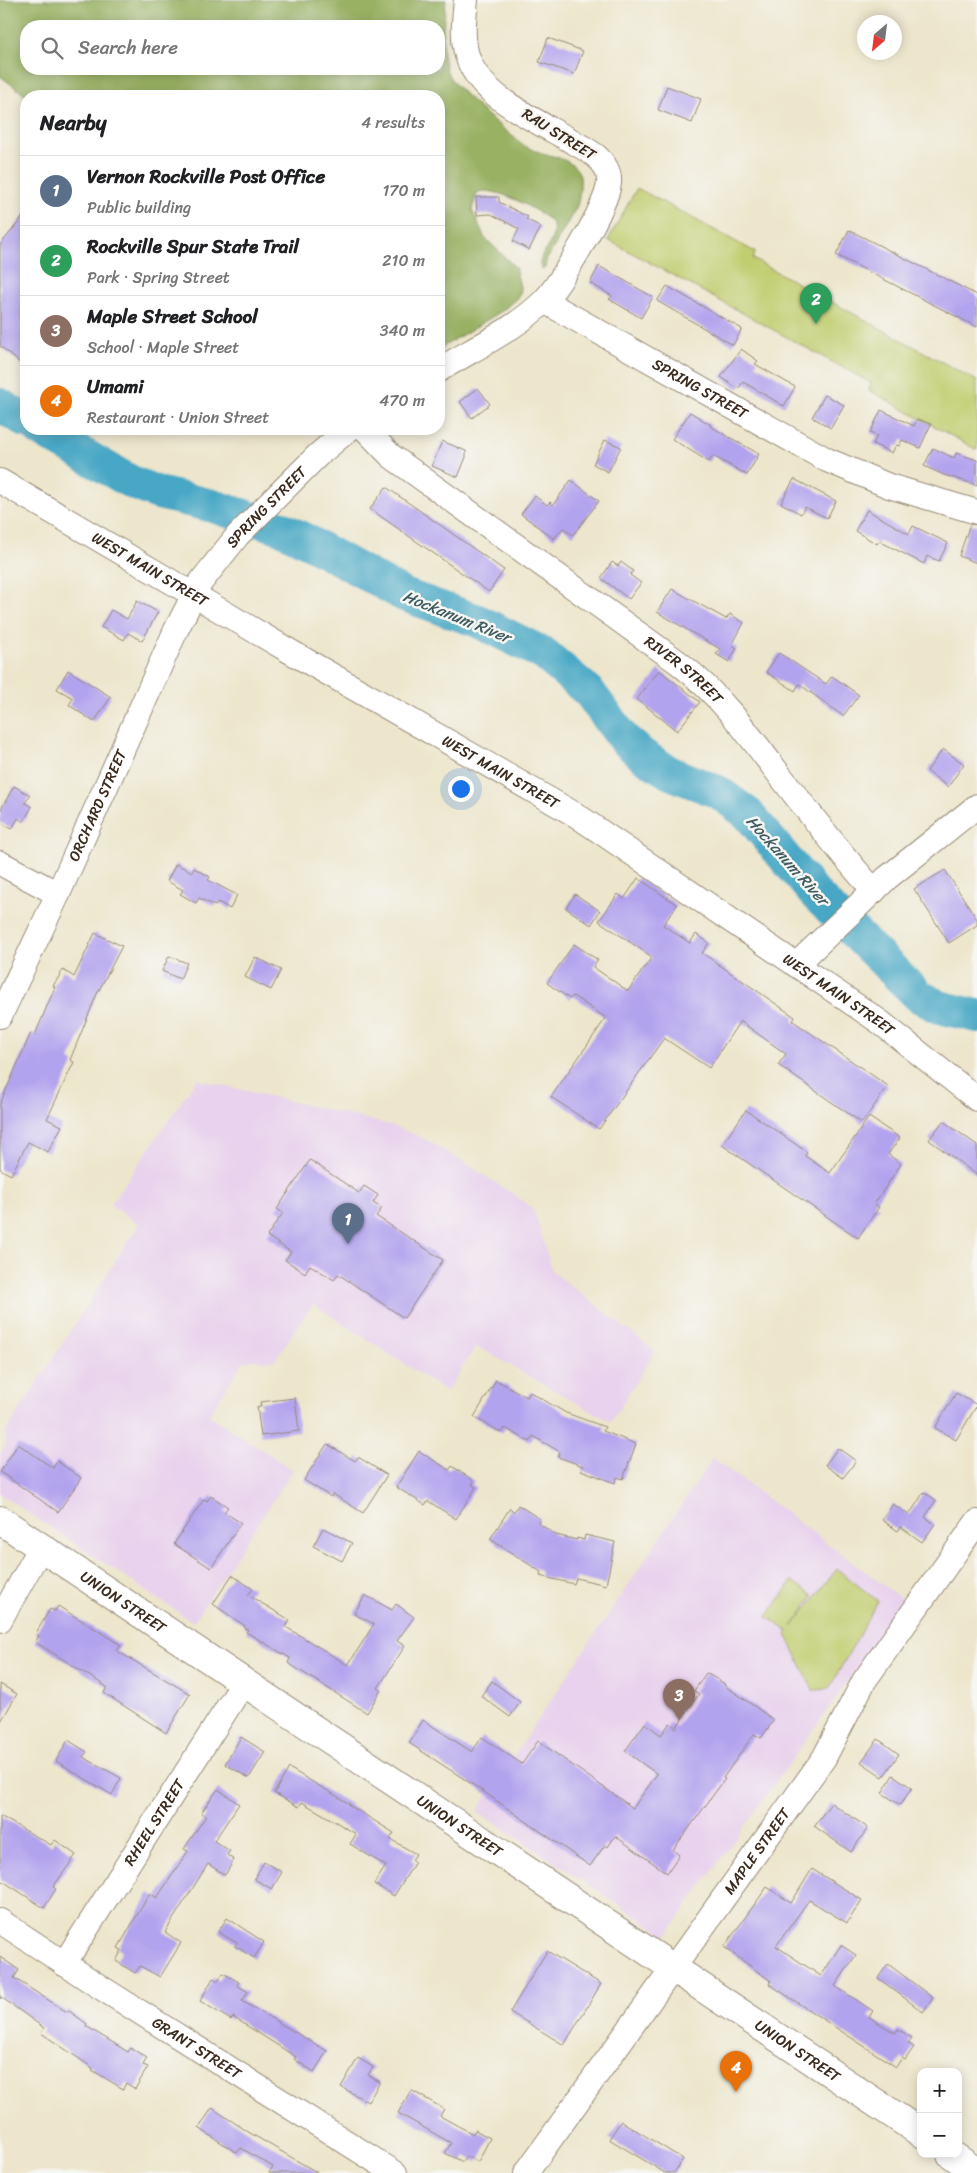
<!DOCTYPE html>
<html lang="en">
<head>
<meta charset="utf-8">
<style>
	body { margin:0; font-family:Sriracha,sans-serif; background:#f2f2f2; color:#202124 }
	.controls { position:absolute; right:15px; bottom:15px; display:grid; overflow:hidden; border-radius:10px; box-shadow:0 2px 12px #0003 }
	.controls button { width:45px; height:45px; display:grid; place-items:center; padding:0; border:0; border-bottom:1px solid #e0e0e0; background:#fff; color:#202124; font:25px sans-serif }
	.compass { position:absolute; left:857px; top:15px; width:45px; height:45px; border-radius:50%; background:#fff; box-shadow:0 2px 12px #0003; rotate:208deg }
	.you { position:absolute; left:460px; top:788px; width:18px; height:18px; margin:-12px; border:4px solid #fff; border-radius:50%; background:#1a73e8; box-shadow:0 0 0 8px #1a73e833 }
	.badge { display:grid; place-items:center; width:32px; height:32px; border-radius:50%; background:#ea580c; color:#fff; font-size:16px; font-weight:700 }
	.pin { position:absolute; translate:-50% -41px; filter:drop-shadow(0 1px 2px #0008) }
	.pin::after { content:''; position:absolute; top:26px; width:18px; height:15px; background:inherit; clip-path:polygon(0 0,100% 0,50% 100%) }
	.list { margin:0; padding:0; list-style:none }
	h2 { display:flex; justify-content:space-between; align-items:center; height:65px; margin:0; padding:0 20px; font-size:21px }
	h2 small { font-size:16px; font-weight:400; color:#757577 }
	.list li { display:grid; grid-template-columns:32px 1fr auto; gap:15px; align-items:center; box-sizing:border-box; height:70px; padding:0 20px; border-top:1px solid #e0e0e0 }
	.list b { display:block; font-size:19px; white-space:nowrap }
	.list p { margin:0; font-size:16px; white-space:nowrap; color:#757577 }
	.list em { font-size:16px; font-style:normal; color:#757577 }
	.icon { flex:none; width:28px; height:28px; fill:none; stroke:currentColor; stroke-width:2; stroke-linecap:round; stroke-linejoin:round }
	.map { position:relative; flex:none; width:977px; height:2173px; overflow:hidden }
	.search { position:absolute; background:#fff; box-shadow:0 2px 12px #0003; left:20px; top:20px; width:425px; height:55px; display:flex; align-items:center; gap:12px; box-sizing:border-box; padding:0 18px; border-radius:20px; color:#757577; font-size:19px }
	.panel { position:absolute; background:#fff; box-shadow:0 2px 12px #0003; left:20px; top:90px; width:425px; height:345px; border-radius:20px }
	.map>svg:first-child { display:block }
	.built { fill:#e9d2ed }
	.green { fill:#c1ce6f; stroke:#7e7c46 }
	.forest { fill:#98b162; stroke:#6a6e40; fill-rule:evenodd }
	.lines { fill:none; stroke-linecap:round; stroke-linejoin:round }
	.river { stroke:#46a7c5; stroke-width:34 }
	.building { fill:#b2a3ee }
	.minor-casing { stroke:#948875; stroke-width:26 }
	.major-casing { stroke:#948875; stroke-width:30 }
	.minor { stroke:#fff; stroke-width:24 }
	.major { stroke:#fff; stroke-width:28 }
	.labels { text-anchor:middle; stroke-width:5; stroke-linejoin:round; paint-order:stroke }
	.street-label { font-size:15px; fill:#3b2a1e; stroke:#f6f6f2 }
	.water-label { font-size:16px; font-style:italic; fill:#3f5c61; stroke:#f6f6f2 }
</style>
</head>
<body>
<div class="map">
<svg width="977" height="2173" viewBox="0 0 977 2173">
	<rect width="100%" height="100%" fill="#f6f6f2"/>
	<filter id="ink" filterUnits="userSpaceOnUse"><feTurbulence type="fractalNoise" baseFrequency=".02" numOctaves="2"/><feDisplacementMap in="SourceGraphic" scale="10" xChannelSelector="R" yChannelSelector="G"/><feConvolveMatrix kernelMatrix="1 2 1 2 8 2 1 2 1" color-interpolation-filters="sRGB"/></filter>
	<filter id="wash" filterUnits="userSpaceOnUse"><feTurbulence type="fractalNoise" baseFrequency=".0096" numOctaves="4" result="noise"/><feDisplacementMap in="SourceGraphic" scale="20" xChannelSelector="R" yChannelSelector="G"/><feGaussianBlur stdDeviation="1.12" result="paint"/><feColorMatrix in="noise" values="0 0 0 0 0 0 0 0 0 0 0 0 0 0 0 0 0 1.4 0 .05"/><feComposite in="paint" operator="in"/></filter>
	<g filter="url(#wash)">
		<rect width="100%" height="100%" fill="#ede6cc"/>
		<!-- built -->
		<g class="built">
			<polygon points="197,1079 391,1125 423,1138 470,1166 526,1203 535,1213 552,1271 655,1351 611,1422 476,1346 447,1392 313,1304 274,1361 251,1360 243,1362 209,1415 293,1470 193,1622 0,1494 0,1454 6,1445 5,1433 139,1224 110,1205"/>
			<polygon points="713,1458 905,1601 666,1936 477,1811"/>
		</g>
		<!-- green -->
		<g class="green">
			<polygon points="637,188 755,252 753,259 977,381 977,450 869,390 871,383 608,240"/>
			<polygon points="837,1569 878,1601 829,1689 813,1690 786,1634 788,1631 767,1617 792,1581 813,1596 792,1627"/>
		</g>
		<!-- forest -->
		<path class="forest" d="M0,0H446C444,24 438,53 449,76C457,91 510,135 525,146C541,156 570,155 579,173C582,178 579,200 577,206L546,261L545,268L541,270C534,253 562,240 551,222C539,210 492,184 477,193L472,210L481,229L484,237L515,267L521,291L518,297L502,311L439,349V96H27L0,76ZM26,26H439V69H26Z"/>
		<g class="lines">
			<!-- river -->
			<g class="river">
				<polyline points="0,405 26,421"/>
				<polyline points="39,429 131,482 158,493 213,506 279,527 309,542 404,595 478,621 544,654 589,692 623,738 641,754 670,773 718,792 748,814 815,894 919,996 939,1007 977,1016"/>
			</g>
		</g>
		<g id="blocks">
			<!-- building -->
			<g class="building">
				<polygon points="548,38 583,51 574,74 539,62"/>
				<polygon points="667,86 701,99 692,123 658,110"/>
				<polygon points="476,197 499,197 499,202 528,217 526,219 541,227 529,250 513,241 519,229 491,214 477,215"/>
				<polygon points="26,213 26,368 0,346 0,245"/>
				<polygon points="849,230 977,295 977,327 836,255"/>
				<polygon points="599,266 653,297 641,318 609,299 612,296 590,283"/>
				<polygon points="667,286 742,329 733,345 657,301"/>
				<polygon points="741,349 758,361 755,364 795,387 784,406 743,382 738,389 721,377"/>
				<polygon points="478,388 490,404 472,418 460,402"/>
				<polygon points="825,395 844,405 831,428 812,417"/>
				<polygon points="881,410 914,426 917,419 931,424 920,448 902,440 899,446 896,445 892,453 873,444 877,436 870,433"/>
				<polygon points="690,412 711,425 710,426 759,454 747,475 713,456 709,462 672,439"/>
				<polygon points="605,440 621,447 608,472 593,464"/>
				<polygon points="442,441 466,451 466,457 458,477 432,466"/>
				<polygon points="933,448 954,458 956,453 977,460 977,485 944,475 924,466"/>
				<polygon points="794,479 836,501 827,518 805,507 801,514 781,503"/>
				<polygon points="571,480 599,501 573,535 563,528 554,539 521,514 535,496 547,505 550,502 553,505"/>
				<polygon points="386,487 504,570 489,592 370,509"/>
				<polygon points="867,510 909,534 913,526 948,543 939,561 927,556 924,564 879,541 877,544 855,531"/>
				<polygon points="970,524 977,525 977,563 959,556"/>
				<polygon points="612,562 618,566 621,562 633,571 630,575 641,583 629,599 601,578"/>
				<polygon points="672,589 726,619 730,614 744,623 732,645 737,648 729,662 716,654 720,649 657,612"/>
				<polygon points="137,601 158,612 142,641 128,633 124,640 101,627 111,610 127,619"/>
				<polygon points="779,653 826,684 832,676 859,695 843,716 799,684 795,691 766,672"/>
				<polygon points="68,670 111,697 94,722 69,705 73,698 57,689"/>
				<polygon points="659,670 700,702 677,731 637,699"/>
				<polygon points="943,749 964,764 948,787 927,771"/>
				<polygon points="14,786 30,795 25,803 32,807 23,822 18,818 12,829 0,822 0,811"/>
				<polygon points="176,864 192,872 194,868 210,877 208,880 237,895 230,909 218,902 215,906 199,898 196,903 180,894 183,890 167,881"/>
				<polygon points="945,870 977,919 977,925 949,943 914,889"/>
				<polygon points="638,878 677,905 663,925 690,943 696,934 709,943 702,953 795,1017 793,1021 888,1086 862,1123 778,1065 786,1054 740,1021 709,1068 664,1038 599,1129 551,1097 606,1018 573,996 570,999 547,983 574,944 598,960 593,967 628,991 652,957 599,921 618,894 624,899"/>
				<polygon points="575,894 600,911 591,925 566,908"/>
				<polygon points="95,933 122,946 97,994 70,1060 74,1062 47,1119 62,1126 48,1152 28,1142 11,1175 0,1169 0,1104 31,1033 35,1035 55,987 53,986 63,970 74,977"/>
				<polygon points="169,956 187,963 180,979 162,971"/>
				<polygon points="255,957 281,970 271,990 245,977"/>
				<polygon points="746,1110 807,1152 805,1156 830,1173 869,1117 900,1138 888,1154 901,1164 874,1204 879,1207 858,1238 722,1145"/>
				<polygon points="943,1121 977,1145 977,1175 929,1140"/>
				<polygon points="310,1160 359,1193 364,1186 378,1195 373,1203 382,1208 376,1216 443,1260 404,1318 338,1274 334,1280 310,1265 305,1273 285,1260 291,1252 267,1236 283,1213 277,1209"/>
				<polygon points="496,1380 527,1397 530,1392 566,1413 605,1427 603,1431 636,1444 623,1479 617,1477 615,1483 581,1470 583,1466 558,1457 560,1452 533,1436 530,1442 505,1428 502,1433 474,1417"/>
				<polygon points="956,1393 977,1405 956,1440 935,1428"/>
				<polygon points="295,1398 299,1431 261,1436 257,1407 261,1407 260,1402"/>
				<polygon points="18,1444 53,1468 57,1461 81,1478 58,1512 0,1472"/>
				<polygon points="327,1444 355,1461 358,1457 387,1475 363,1513 333,1494 331,1497 304,1480"/>
				<polygon points="838,1448 856,1461 843,1478 825,1465"/>
				<polygon points="419,1451 449,1470 452,1466 474,1481 472,1485 476,1487 456,1519 428,1501 425,1505 396,1487"/>
				<polygon points="924,1492 936,1500 925,1517 935,1524 922,1542 901,1527 898,1531 882,1520 893,1504 909,1515"/>
				<polygon points="211,1496 228,1507 224,1512 241,1523 211,1568 174,1544 204,1499 207,1501"/>
				<polygon points="518,1505 540,1519 538,1523 556,1535 577,1540 577,1538 584,1540 585,1535 615,1542 606,1585 576,1578 574,1584 540,1576 541,1572 490,1539 510,1508 514,1512"/>
				<polygon points="323,1528 352,1543 342,1561 313,1546"/>
				<polygon points="232,1575 253,1589 248,1595 290,1620 286,1627 348,1665 374,1624 354,1614 365,1595 392,1610 396,1604 414,1617 397,1641 405,1646 378,1688 381,1690 367,1713 288,1663 290,1658 246,1632 248,1630 244,1628 245,1626 213,1604"/>
				<polygon points="58,1606 121,1645 117,1651 190,1694 166,1733 104,1693 107,1687 35,1642 39,1636 36,1633 50,1609 55,1611"/>
				<polygon points="706,1673 725,1684 724,1685 774,1720 761,1738 754,1734 723,1778 725,1779 673,1850 679,1855 667,1873 615,1836 608,1847 605,1845 590,1866 484,1792 409,1743 423,1720 472,1752 482,1737 522,1764 538,1741 633,1808 657,1774 625,1751 645,1723 661,1735 670,1723 676,1728 699,1694 694,1691"/>
				<polygon points="492,1681 520,1702 510,1717 481,1696"/>
				<polygon points="0,1684 17,1694 0,1723"/>
				<polygon points="241,1737 265,1752 249,1778 225,1764"/>
				<polygon points="878,1739 899,1754 883,1777 861,1762"/>
				<polygon points="68,1740 87,1752 83,1757 121,1778 112,1795 56,1761"/>
				<polygon points="289,1768 350,1804 349,1805 394,1833 390,1839 416,1854 412,1860 415,1862 394,1896 374,1884 386,1866 350,1844 356,1834 302,1802 299,1807 274,1793"/>
				<polygon points="893,1775 912,1788 900,1805 882,1793"/>
				<polygon points="218,1789 239,1804 214,1841 230,1851 227,1855 234,1860 225,1875 208,1864 165,1932 181,1943 160,1977 140,1966 135,1973 116,1961 122,1950 118,1948 150,1893 157,1898 188,1851 184,1849 206,1816 201,1813"/>
				<polygon points="831,1803 868,1828 851,1852 814,1826"/>
				<polygon points="0,1816 51,1845 55,1840 76,1855 53,1887 56,1889 44,1908 0,1879"/>
				<polygon points="264,1862 282,1872 272,1889 254,1879"/>
				<polygon points="812,1869 862,1900 847,1923 809,1900 776,1946 821,1976 841,1945 856,1955 835,1986 873,2011 869,2017 895,2033 898,2029 912,2038 908,2043 914,2047 905,2060 902,2058 896,2067 769,1984 771,1981 724,1947 767,1887 791,1903"/>
				<polygon points="227,1918 264,1942 254,1958 235,1946 237,1943 218,1932"/>
				<polygon points="547,1951 601,1984 564,2045 510,2012"/>
				<polygon points="0,1957 19,1970 14,1978 67,2012 68,2010 87,2024 86,2026 128,2052 131,2048 147,2058 143,2065 148,2067 135,2089 126,2083 123,2089 92,2070 93,2068 41,2033 44,2028 1,1997 0,1999"/>
				<polygon points="888,1964 933,1998 923,2012 878,1978"/>
				<polygon points="223,1973 239,1982 237,1985 248,1992 242,2001 327,2051 314,2072 294,2059 296,2057 233,2017 231,2020 200,2001 213,1978 218,1981"/>
				<polygon points="358,2058 373,2067 368,2075 380,2082 368,2102 341,2087"/>
				<polygon points="411,2090 444,2109 440,2116 473,2134 475,2130 490,2138 478,2162 466,2156 463,2162 445,2153 451,2143 398,2113"/>
				<polygon points="212,2108 250,2133 318,2173 269,2173 273,2167 241,2148 237,2153 199,2128"/>
				<polygon points="621,2121 683,2159 674,2173 665,2173 609,2139"/>
			</g>
		</g>
	</g>
	<g filter="url(#ink)">
		<use href="#blocks" fill-opacity="0" stroke="#948875" stroke-width="1"/>
		<g class="lines">
			<defs>
				<g id="minor">
					<path id="s1" d="M544,301L827,460L889,486L977,512"/>
					<path d="M439,370C473,349 514,330 543,302C560,285 607,206 609,183C610,172 604,163 596,156C559,129 487,106 469,61C461,42 464,20 466,0"/>
					<path id="s2" d="M365,429L391,456L679,663C719,694 748,733 778,773C809,813 840,853 874,891"/>
					<path id="s3" d="M0,481L291,652L576,815L880,1022L977,1099"/>
					<polyline points="0,863 58,894"/>
					<polyline points="796,965 887,878 977,806"/>
					<path id="s4" d="M0,1016L58,894L176,630L200,583L238,535L318,455L349,429"/>
					<polyline points="0,1620 41,1547"/>
					<path id="s5" d="M0,1921L100,1987L395,2173"/>
					<path id="s6" d="M64,1964L244,1682"/>
					<path id="s7" d="M526,2173L824,1758L864,1681L977,1522"/>
				</g>
				<g id="major">
					<path id="s8" d="M0,1520L921,2133"/>
					<polyline points="951,2154 977,2172"/>
				</g>
			</defs>
			<!-- minor casing -->
			<use href="#minor" class="minor-casing"/>
			<!-- major casing -->
			<use href="#major" class="major-casing"/>
			<!-- minor -->
			<use href="#minor" class="minor"/>
			<!-- major -->
			<use href="#major" class="major"/>
		</g>
	</g>
	<g class="labels">
		<!-- street labels -->
		<g class="street-label">
			<text transform="translate(559 134) rotate(32)" y="5">RAU STREET</text>
			<text dy="5" stroke="none"><textPath href="#s1" startOffset="179">SPRING STREET</textPath></text>
			<text dy="5" stroke="none"><textPath href="#s4" startOffset="578">SPRING STREET</textPath></text>
			<text dy="5" stroke="none"><textPath href="#s3" startOffset="174">WEST MAIN STREET</textPath></text>
			<text dy="5" stroke="none"><textPath href="#s2" startOffset="400">RIVER STREET</textPath></text>
			<text dy="5" stroke="none"><textPath href="#s3" startOffset="579">WEST MAIN STREET</textPath></text>
			<text dy="5" stroke="none"><textPath href="#s4" startOffset="232">ORCHARD STREET</textPath></text>
			<text dy="5" stroke="none"><textPath href="#s3" startOffset="984">WEST MAIN STREET</textPath></text>
			<text dy="5" stroke="none"><textPath href="#s8" startOffset="148">UNION STREET</textPath></text>
			<text dy="5" stroke="none"><textPath href="#s6" startOffset="168">RHEEL STREET</textPath></text>
			<text dy="5" stroke="none"><textPath href="#s8" startOffset="552">UNION STREET</textPath></text>
			<text dy="5" stroke="none"><textPath href="#s7" startOffset="396">MAPLE STREET</textPath></text>
			<text dy="5" stroke="none"><textPath href="#s5" startOffset="234">GRANT STREET</textPath></text>
			<text dy="5" stroke="none"><textPath href="#s8" startOffset="958">UNION STREET</textPath></text>
		</g>
		<!-- water labels -->
		<g class="water-label">
			<text transform="translate(457 616) rotate(22)" y="6">Hockanum River</text>
			<text transform="translate(788 860) rotate(48)" y="6">Hockanum River</text>
		</g>
	</g>
</svg>
<div class="controls">
<button>+</button>
<button>−</button>
</div>
<svg class="compass" viewBox="-18 -18 36 36"><path d="M0-13l5 13h-10z" fill="#e53935"/><path d="M0 13l5-13h-10z" fill="#757577"/></svg>
<div class="you"></div>
<div class="pin badge" style="left:348px;top:1244px;background:#5c6f8a">1</div>
<div class="pin badge" style="left:816px;top:324px;background:#2e9e5b">2</div>
<div class="pin badge" style="left:679px;top:1720px;background:#8d6e63">3</div>
<div class="pin badge" style="left:736px;top:2092px;background:#e8710a">4</div>
<div class="search"><svg class="icon" aria-label="search" viewBox="0 0 24 24"><circle cx="10" cy="10" r="6"/><path d="M15 15l6 6"/></svg>Search here</div>
<section class="panel">
<h2>Nearby<small>4 results</small></h2>
<ul class="list">
<li><span class="badge" style="background:#5c6f8a">1</span><div><b>Vernon Rockville Post Office</b><p>Public building</p></div><em>170 m</em></li>
<li><span class="badge" style="background:#2e9e5b">2</span><div><b>Rockville Spur State Trail</b><p>Park · Spring Street</p></div><em>210 m</em></li>
<li><span class="badge" style="background:#8d6e63">3</span><div><b>Maple Street School</b><p>School · Maple Street</p></div><em>340 m</em></li>
<li><span class="badge" style="background:#e8710a">4</span><div><b>Umami</b><p>Restaurant · Union Street</p></div><em>470 m</em></li>
</ul>
</section>
</div>
</body>
</html>
